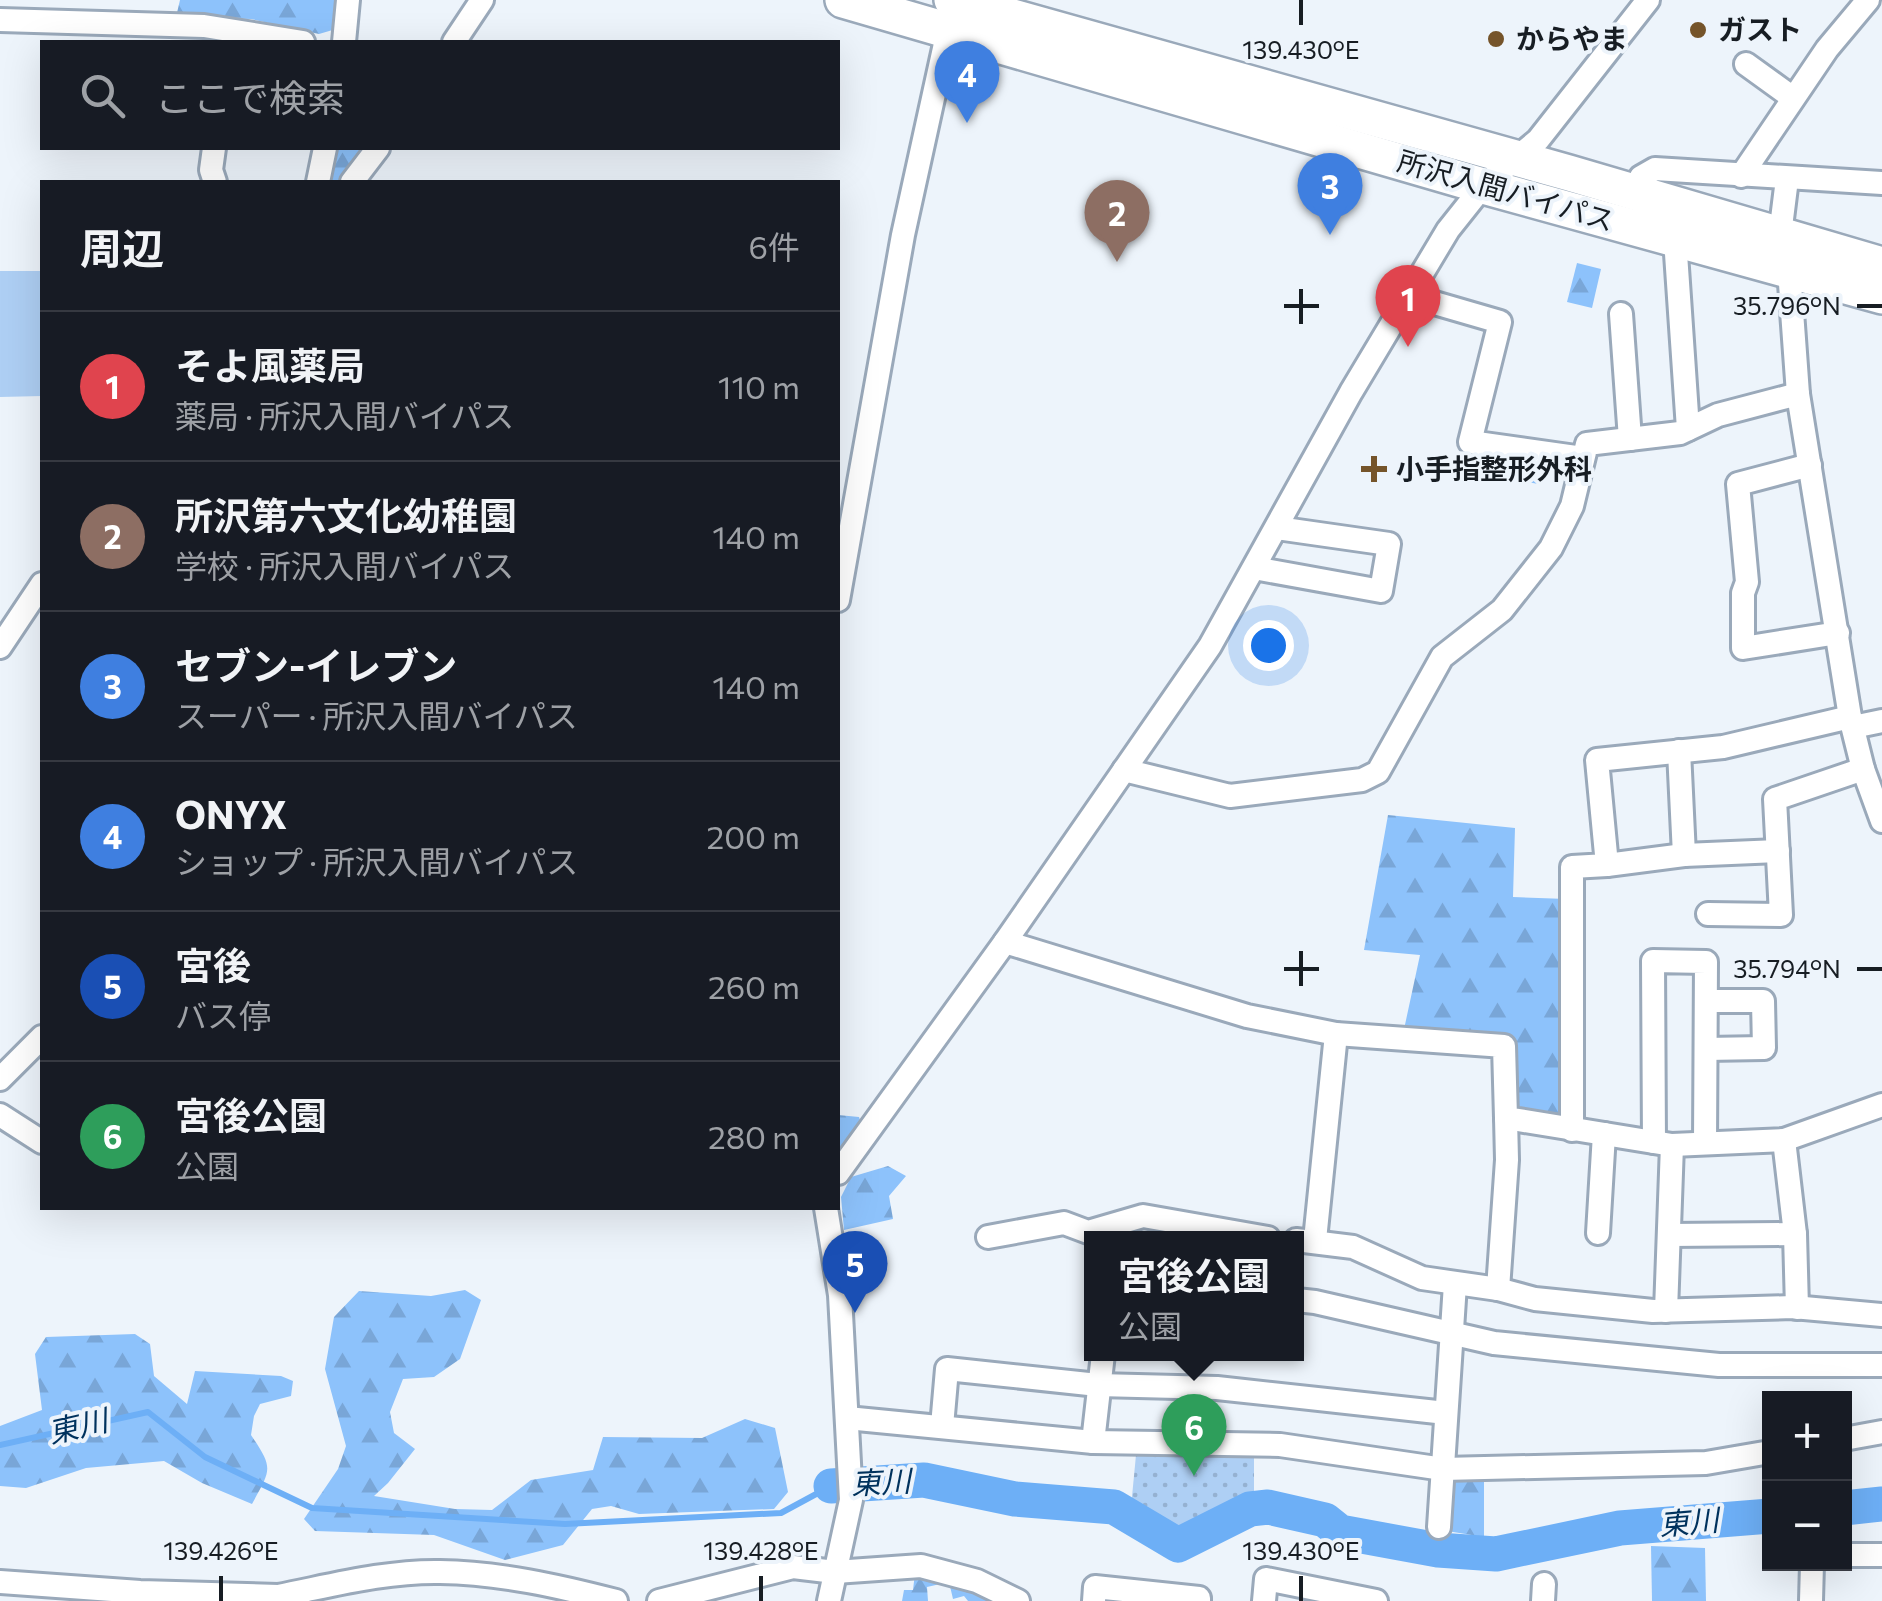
<!DOCTYPE html>
<html lang="ja">
<head>
<meta charset="utf-8">
<style>
	body { margin:0; font-family:Commissioner,"Noto Sans JP",sans-serif; background:#20242c; color:#f1f3f6 }
	.controls { position:absolute; right:30px; bottom:30px; display:grid; overflow:hidden; border-radius:0px; box-shadow:0 10px 40px #0002 }
	.controls button { width:90px; height:90px; display:grid; place-items:center; padding:0; border:0; border-bottom:2px solid #363941; background:#171b24; color:#f1f3f6; font:50px sans-serif }
	.you { position:absolute; left:1268px; top:645px; width:35px; height:35px; margin:-25px; border:8px solid #fff; border-radius:50%; background:#1a73e8; box-shadow:0 0 0 15px #1a73e833 }
	.badge { display:grid; place-items:center; width:65px; height:65px; border-radius:50%; background:#db2777; color:#fff; font-size:32px; font-weight:700 }
	.pin { position:absolute; translate:-50% -82px; filter:drop-shadow(0 2px 5px #0008) }
	.pin::after { content:''; position:absolute; top:52px; width:35px; height:30px; background:inherit; clip-path:polygon(0 0,100% 0,50% 100%) }
	.popup { position:absolute; left:1084px; top:1231px; width:220px; height:130px; box-sizing:border-box; display:grid; place-content:center; border-radius:0px; background:#171b24; filter:drop-shadow(0 2px 8px #0005); font-size:32px; white-space:nowrap; color:#9ea1a6 }
	.popup b { font-size:38px; color:#f1f3f6 }
	.popup::after { content:''; position:absolute; left:50%; top:100%; margin-left:-20px; border:20px solid transparent; border-top-color:#171b24 }
	.list { margin:0; padding:0; list-style:none }
	h2 { display:flex; justify-content:space-between; align-items:center; height:130px; margin:0; padding:0 40px; font-size:42px }
	h2 small { font-size:32px; font-weight:400; color:#9ea1a6 }
	.list li { display:grid; grid-template-columns:65px 1fr auto; gap:30px; align-items:center; box-sizing:border-box; height:150px; padding:0 40px; border-top:2px solid #363941 }
	.list b { display:block; font-size:38px; white-space:nowrap }
	.list p { margin:0; font-size:32px; white-space:nowrap; color:#9ea1a6 }
	.list em { font-size:32px; font-style:normal; color:#9ea1a6 }
	.icon { flex:none; width:55px; height:55px; fill:none; stroke:currentColor; stroke-width:2; stroke-linecap:round; stroke-linejoin:round }
	.map { position:relative; flex:none; width:1882px; height:1601px; overflow:hidden }
	.search { position:absolute; background:#171b24; box-shadow:0 10px 40px #0002; left:40px; top:40px; width:800px; height:110px; display:flex; align-items:center; gap:25px; box-sizing:border-box; padding:0 35px; border-radius:0px; color:#9ea1a6; font-size:38px }
	.panel { position:absolute; background:#171b24; box-shadow:0 10px 40px #0002; left:40px; top:180px; width:800px; height:1030px; border-radius:0px }
	.map>svg:first-child { display:block }
	.grass { fill:url(#grass-dots) }
	.forest { fill:url(#forest-firs) }
	.garden { fill:#aecff4 }
	.lines { fill:none; stroke-linecap:round; stroke-linejoin:round }
	.stream { stroke:#6daff6; stroke-width:6 }
	.river { stroke:#6daff6; stroke-width:35 }
	.minor-casing { stroke:#9aa9ba; stroke-width:28 }
	.highway-casing { stroke:#9aa9ba; stroke-width:40 }
	.minor { stroke:#fff; stroke-width:22 }
	.highway { stroke:#fff; stroke-width:35 }
	.ticks { fill:none; stroke:#171d23; stroke-width:4 }
	.poi-dot { fill:#75542a; stroke:#edf4fb; stroke-width:4 }
	.labels { text-anchor:middle; stroke-width:8; stroke-linejoin:round; paint-order:stroke }
	.poi-label { font-size:28px; font-weight:bold; fill:#171d23; stroke:#edf4fb; text-anchor:start }
	.street-label { font-size:28px; fill:#171d23; stroke:#edf4fb }
	.water-label { font-size:30px; font-style:italic; fill:#00325d; stroke:#edf4fb }
	.ticks-label { font-size:25px; text-anchor:middle; fill:#171d23; stroke:#edf4fb; stroke-width:8; stroke-linejoin:round; paint-order:stroke }
</style>
</head>
<body>
<div class="map">
<svg width="1882" height="1601" viewBox="0 0 1882 1601">
	<defs>
		<pattern id="grass-dots" width="8" height="8" patternUnits="userSpaceOnUse" patternTransform="scale(2.5)"><rect width="8" height="8" fill="#aecff4"/><path d="M2 2h.1M6 6h.1" fill="none" stroke="#95b1d1" stroke-width="1.8" stroke-linecap="round"/></pattern>
		<pattern id="forest-firs" width="22" height="20" patternUnits="userSpaceOnUse" patternTransform="scale(2.5)"><rect width="22" height="20" fill="#8dc2fb"/><path d="M5 1l3.5 6h-7zM16 11l3.5 6h-7z" fill="#79a6d7"/></pattern>
	</defs>
	<rect width="100%" height="100%" fill="#edf4fb"/>
	<!-- grass -->
	<polygon class="grass" points="1254,1454 1254,1500 1179,1527 1131,1507 1136,1455"/>
	<!-- forest -->
	<g class="forest">
		<polygon points="180,0 339,0 336,29 319,34 251,19 176,17"/>
		<polygon points="333,148 362,148 338,182 325,182"/>
		<polygon points="1577,263 1601,269 1592,308 1567,302"/>
		<polygon points="1470,440 1544,454 1538,484 1481,473 1479,480 1463,477"/>
		<polygon points="1388,815 1515,828 1513,897 1567,899 1566,1114 1560,1121 1516,1113 1508,1041 1403,1034 1420,955 1364,950"/>
		<polygon points="838,1115 859,1117 861,1123 840,1148"/>
		<polygon points="888,1166 906,1176 889,1196 893,1219 844,1230 841,1197 851,1177"/>
		<polygon points="465,1290 481,1300 460,1359 434,1377 403,1379 390,1412 394,1433 415,1449 388,1483 374,1496 455,1509 492,1510 531,1480 593,1470 603,1437 702,1438 745,1419 775,1428 788,1492 774,1509 639,1514 611,1506 592,1509 563,1545 505,1560 434,1535 315,1531 304,1519 338,1469 346,1446 325,1369 334,1317 359,1291 431,1296"/>
		<path d="M135,1334L150,1344L154,1376L187,1404L195,1371L281,1376L293,1381L291,1396L260,1404L254,1416L251,1435C274,1469 271,1469 252,1504L202,1483L164,1461L86,1468L26,1488L0,1486V1426L42,1410L35,1354L46,1337Z"/>
		<polygon points="1451,1475 1484,1475 1484,1537 1447,1531"/>
		<polygon points="1651,1546 1705,1548 1706,1601 1652,1601"/>
		<polygon points="919,1571 974,1585 1005,1601 968,1601 964,1596 953,1599 949,1582 927,1587 928,1601 902,1601 904,1590 913,1590 915,1573"/>
	</g>
	<!-- garden -->
	<polygon class="garden" points="0,271 42,271 42,396 0,397"/>
	<g class="lines">
		<!-- stream -->
		<polyline class="stream" points="0,1445 148,1412 205,1457 312,1508 565,1524 781,1513 831,1486"/>
		<!-- river -->
		<g class="river">
			<polyline points="831,1486 924,1480 1015,1499 1114,1507 1178,1545 1250,1509 1268,1507 1325,1520 1340,1532 1438,1550 1496,1554 1620,1528 1770,1516"/>
			<polyline points="1844,1508 1882,1504"/>
		</g>
		<defs>
			<g id="minor">
				<polyline points="0,20 204,26 303,42"/>
				<polyline points="344,42 348,0"/>
				<polyline points="454,42 482,0"/>
				<polyline points="1746,64 1793,98"/>
				<polyline points="214,148 211,170 215,182"/>
				<polyline points="1741,176 1827,49 1868,0"/>
				<polyline points="1641,177 1655,169 1882,183"/>
				<polyline points="318,182 325,148"/>
				<polyline points="352,182 378,148"/>
				<polyline points="1780,235 1787,179"/>
				<polyline points="1675,239 1688,429"/>
				<polyline points="1789,270 1798,394 1850,717 1863,769 1882,821"/>
				<polyline points="1407,295 1500,322 1470,442 1583,458"/>
				<polyline points="1621,314 1630,439"/>
				<polyline points="1810,465 1738,484 1747,582 1743,593 1743,648 1838,633"/>
				<polyline points="1254,568 1381,591 1389,544 1277,528"/>
				<polyline points="838,600 903,235 948,30"/>
				<polyline points="0,647 42,584"/>
				<polyline points="1853,727 1882,721"/>
				<polyline points="1679,751 1684,855"/>
				<polyline points="1124,770 1230,796 1362,780 1378,772 1442,657 1502,610 1551,548 1572,506 1587,444 1680,433 1718,415 1798,394"/>
				<polyline points="1607,865 1684,855 1778,851"/>
				<polyline points="1708,914 1781,915 1775,799 1863,769"/>
				<polyline points="1005,942 1247,1016 1336,1034 1504,1046 1506,1118 1672,1145 1784,1140 1882,1105"/>
				<polyline points="1706,1001 1763,1001 1764,1048 1706,1049"/>
				<polyline points="0,1079 42,1037"/>
				<polyline points="0,1115 42,1142"/>
				<polyline points="1572,1130 1572,867 1607,865 1597,760 1723,747 1850,717"/>
				<polyline points="1784,1140 1795,1234 1797,1308"/>
				<polyline points="1654,1142 1653,961 1706,962 1705,1143"/>
				<polyline points="838,1173 1005,942 1210,646 1351,392 1448,230 1483,186 1538,140 1648,0"/>
				<polyline points="826,1208 840,1295 851,1500 829,1601"/>
				<polyline points="1598,1233 1604,1134"/>
				<polyline points="1669,1235 1795,1234"/>
				<polyline points="988,1237 1064,1223 1088,1232 1143,1216 1268,1238"/>
				<polyline points="1296,1240 1353,1247 1422,1278 1498,1289 1535,1299 1653,1311 1793,1307 1882,1315"/>
				<polyline points="1315,1240 1336,1034"/>
				<polyline points="1498,1289 1507,1160 1506,1118"/>
				<polyline points="1296,1300 1315,1302 1494,1343 1719,1365 1882,1365"/>
				<polyline points="1666,1311 1672,1145"/>
				<polyline points="847,1418 1093,1442 1280,1445 1443,1469 1706,1463 1770,1452"/>
				<polyline points="942,1426 947,1369 1098,1385 1217,1388 1446,1413"/>
				<polyline points="1844,1439 1882,1432"/>
				<polyline points="1093,1442 1103,1354"/>
				<polyline points="1439,1527 1455,1284"/>
				<polyline points="1844,1555 1882,1555"/>
				<polyline points="0,1582 140,1592 278,1596"/>
				<path d="M270,1601L278,1596C330,1586 385,1571 440,1572C500,1573 558,1586 616,1601"/>
				<polyline points="659,1601 793,1567 835,1572 921,1566 977,1581 1018,1601"/>
				<polyline points="1094,1601 1095,1587 1199,1598 1199,1601"/>
				<polyline points="1264,1601 1266,1579 1376,1601"/>
				<polyline points="1543,1601 1544,1584"/>
				<polyline points="1811,1601 1812,1564"/>
			</g>
			<g id="highway">
				<polyline points="843,0 1483,186 1882,296"/>
				<polyline points="952,0 1569,173 1882,265"/>
			</g>
		</defs>
		<!-- minor casing -->
		<use href="#minor" class="minor-casing"/>
		<!-- highway casing -->
		<use href="#highway" class="highway-casing"/>
		<!-- minor -->
		<use href="#minor" class="minor"/>
		<!-- highway -->
		<use href="#highway" class="highway"/>
	</g>
	<!-- ticks -->
	<path class="ticks" d="M1301,0V25M1301,289V324M1284,306H1319M1857,306H1882M1301,951V986M1284,969H1319M1857,969H1882M221,1576V1601M761,1576V1601M1301,1576V1601"/>
	<!-- markers -->
	<g class="poi-dot">
		<circle cx="1698" cy="30" r="10"/>
		<circle cx="1496" cy="39" r="10"/>
		<path d="M1369 454h10v10h10v10h-10v10h-10v-10h-10v-10h10z"/>
	</g>
	<g class="labels">
		<!-- poi labels -->
		<g class="poi-label">
			<text x="1718" y="40">ガスト</text>
			<text x="1516" y="49">からやま</text>
			<text x="1396" y="479">小手指整形外科</text>
		</g>
		<!-- street labels -->
		<g class="street-label">
			<text transform="translate(1506 191) rotate(16)" y="10">所沢入間バイパス</text>
		</g>
		<!-- water labels -->
		<g class="water-label">
			<text transform="translate(78 1427) rotate(-13)" y="10">東川</text>
			<text transform="translate(881 1483) rotate(-3)" y="10">東川</text>
			<text transform="translate(1689 1523) rotate(-5)" y="10">東川</text>
		</g>
	</g>
	<g class="ticks-label">
		<text x="1301" y="59">139.430°E</text>
		<text x="1787" y="315">35.796°N</text>
		<text x="1787" y="978">35.794°N</text>
		<text x="221" y="1560">139.426°E</text>
		<text x="761" y="1560">139.428°E</text>
		<text x="1301" y="1560">139.430°E</text>
	</g>
</svg>
<div class="controls">
<button>+</button>
<button>−</button>
</div>
<div class="you"></div>
<div class="pin badge" style="left:1408px;top:347px;background:#e0444e">1</div>
<div class="pin badge" style="left:1117px;top:262px;background:#8d6e63">2</div>
<div class="pin badge" style="left:1330px;top:235px;background:#3f7fe0">3</div>
<div class="pin badge" style="left:967px;top:123px;background:#3f7fe0">4</div>
<div class="pin badge" style="left:855px;top:1313px;background:#1a4fb4">5</div>
<div class="pin badge" style="left:1194px;top:1476px;background:#2e9e5b">6</div>
<div class="popup"><b>宮後公園</b>公園</div>
<div class="search"><svg class="icon" aria-label="search" viewBox="0 0 24 24"><circle cx="10" cy="10" r="6"/><path d="M15 15l6 6"/></svg>ここで検索</div>
<section class="panel">
<h2>周辺<small>6件</small></h2>
<ul class="list">
<li><span class="badge" style="background:#e0444e">1</span><div><b>そよ風薬局</b><p>薬局 · 所沢入間バイパス</p></div><em>110 m</em></li>
<li><span class="badge" style="background:#8d6e63">2</span><div><b>所沢第六文化幼稚園</b><p>学校 · 所沢入間バイパス</p></div><em>140 m</em></li>
<li><span class="badge" style="background:#3f7fe0">3</span><div><b>セブン-イレブン</b><p>スーパー · 所沢入間バイパス</p></div><em>140 m</em></li>
<li><span class="badge" style="background:#3f7fe0">4</span><div><b>ONYX</b><p>ショップ · 所沢入間バイパス</p></div><em>200 m</em></li>
<li><span class="badge" style="background:#1a4fb4">5</span><div><b>宮後</b><p>バス停</p></div><em>260 m</em></li>
<li><span class="badge" style="background:#2e9e5b">6</span><div><b>宮後公園</b><p>公園</p></div><em>280 m</em></li>
</ul>
</section>
</div>
</body>
</html>
